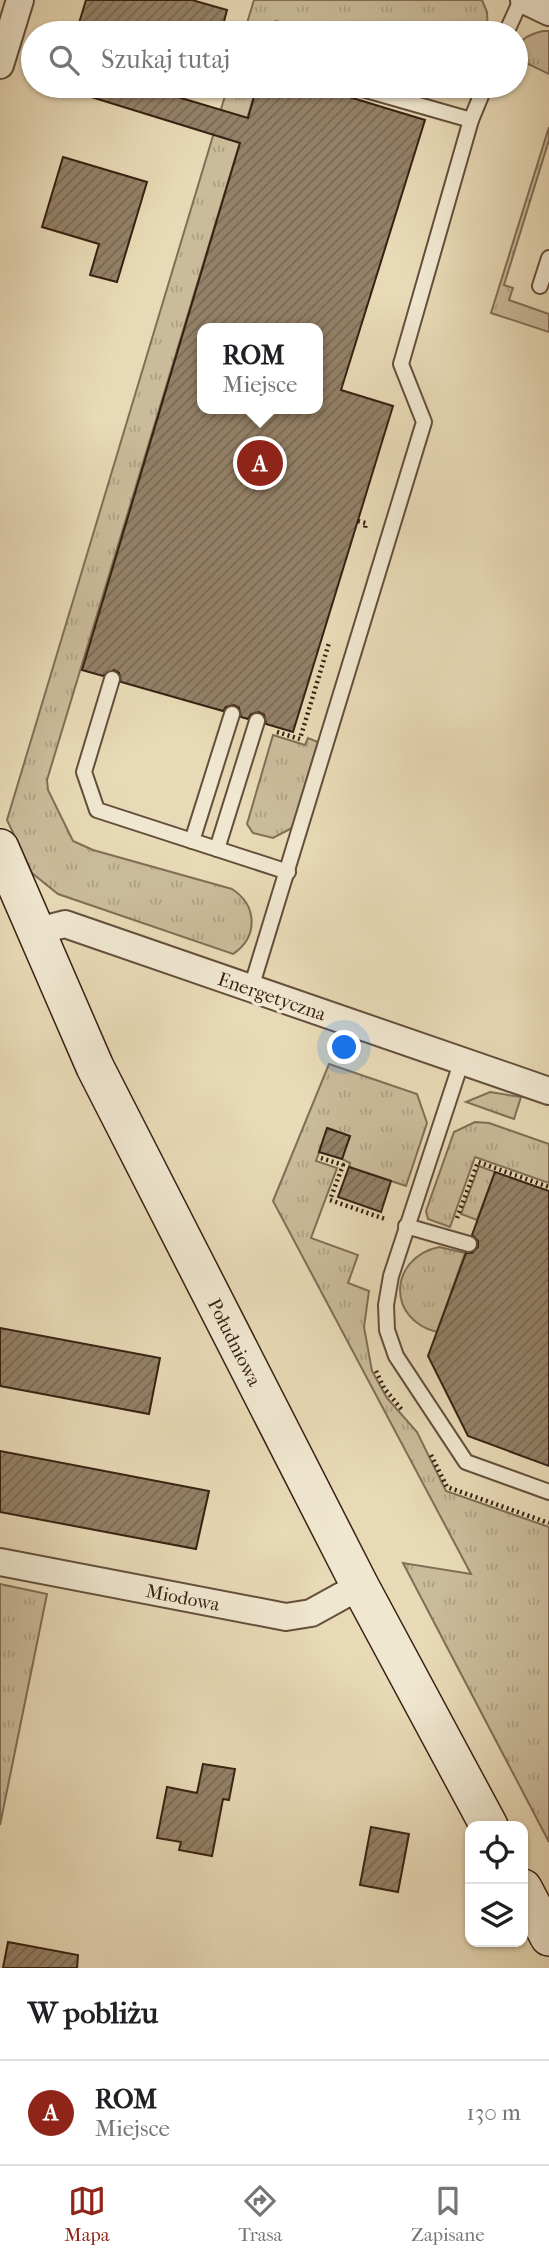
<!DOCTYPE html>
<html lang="pl">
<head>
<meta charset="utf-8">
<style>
	body { margin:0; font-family:"IM FELL French Canon",serif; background:#f2f2f2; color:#202124 }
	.controls { position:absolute; right:21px; bottom:21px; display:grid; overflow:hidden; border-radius:14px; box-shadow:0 2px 5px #0004 }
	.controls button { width:63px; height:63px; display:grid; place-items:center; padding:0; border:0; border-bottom:2px solid #e0e0e0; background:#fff; color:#202124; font:35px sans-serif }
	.you { position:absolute; left:345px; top:1048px; width:24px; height:24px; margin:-18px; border:5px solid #fff; border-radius:50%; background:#1a73e8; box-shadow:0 0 0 10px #1a73e833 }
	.badge { display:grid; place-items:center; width:46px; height:46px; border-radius:50%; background:#8f2418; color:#fff; font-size:23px; font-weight:700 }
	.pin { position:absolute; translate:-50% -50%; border:4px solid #fff; box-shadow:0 2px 7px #0006 }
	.popup { position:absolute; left:197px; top:323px; width:126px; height:91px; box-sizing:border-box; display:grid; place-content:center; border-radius:14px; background:#fff; filter:drop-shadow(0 2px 5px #0005); font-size:23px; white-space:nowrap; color:#757577 }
	.popup b { font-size:26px; color:#202124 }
	.popup::after { content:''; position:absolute; left:50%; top:100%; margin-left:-14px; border:14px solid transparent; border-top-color:#fff }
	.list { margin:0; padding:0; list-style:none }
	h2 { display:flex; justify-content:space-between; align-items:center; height:91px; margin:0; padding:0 28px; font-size:30px }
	h2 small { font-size:23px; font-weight:400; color:#757577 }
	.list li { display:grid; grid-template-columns:46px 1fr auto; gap:21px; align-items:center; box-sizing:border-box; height:105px; padding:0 28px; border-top:2px solid #e0e0e0 }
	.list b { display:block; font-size:26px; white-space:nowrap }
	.list p { margin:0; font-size:23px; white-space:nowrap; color:#757577 }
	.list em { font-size:23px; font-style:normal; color:#757577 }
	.icon { flex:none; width:38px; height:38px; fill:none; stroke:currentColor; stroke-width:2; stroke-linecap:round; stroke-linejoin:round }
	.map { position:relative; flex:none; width:549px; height:1968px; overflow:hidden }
	.search { position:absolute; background:#fff; box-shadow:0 2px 5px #0004; left:21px; right:21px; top:21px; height:77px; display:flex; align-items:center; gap:18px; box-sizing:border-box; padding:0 24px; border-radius:38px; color:#757577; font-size:26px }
	.sheet { height:196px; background:#fff }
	nav { display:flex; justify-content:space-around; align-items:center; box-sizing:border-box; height:98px; border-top:2px solid #e0e0e0; background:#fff; font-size:19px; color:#757577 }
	nav a { display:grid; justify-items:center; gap:4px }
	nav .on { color:#8f2418 }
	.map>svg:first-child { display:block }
	.grass { fill:url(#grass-tufts); stroke:#816e56; stroke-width:2 }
	.building { fill:url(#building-hatch); stroke:#382113; stroke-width:2; fill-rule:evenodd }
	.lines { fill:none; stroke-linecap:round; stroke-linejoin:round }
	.lane-casing { stroke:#644f3c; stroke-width:18 }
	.street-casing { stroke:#644f3c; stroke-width:30 }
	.secondary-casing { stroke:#382113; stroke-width:40 }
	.path { stroke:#382113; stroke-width:4.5; stroke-dasharray:2 3.5; stroke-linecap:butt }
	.lane { stroke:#f0e7d0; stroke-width:14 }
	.street { stroke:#f0e7d0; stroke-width:26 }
	.secondary { stroke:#f0e7d0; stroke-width:37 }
	.labels { text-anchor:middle; stroke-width:7; stroke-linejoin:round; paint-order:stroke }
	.street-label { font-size:19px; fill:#382113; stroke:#f0e7d0 }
</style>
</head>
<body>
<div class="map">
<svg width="549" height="1968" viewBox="0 0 549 1968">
	<defs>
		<pattern id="grass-tufts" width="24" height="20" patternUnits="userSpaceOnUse" patternTransform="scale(1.75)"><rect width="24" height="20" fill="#cabb9a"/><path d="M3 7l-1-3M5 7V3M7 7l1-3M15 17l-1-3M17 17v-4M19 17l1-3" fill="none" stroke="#aea084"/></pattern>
		<pattern id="building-hatch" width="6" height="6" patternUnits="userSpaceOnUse" patternTransform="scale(1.75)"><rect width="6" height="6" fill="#948168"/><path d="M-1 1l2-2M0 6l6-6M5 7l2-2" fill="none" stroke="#7a6954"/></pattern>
	</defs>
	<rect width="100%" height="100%" fill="#e8dab6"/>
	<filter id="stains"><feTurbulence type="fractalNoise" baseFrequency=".00286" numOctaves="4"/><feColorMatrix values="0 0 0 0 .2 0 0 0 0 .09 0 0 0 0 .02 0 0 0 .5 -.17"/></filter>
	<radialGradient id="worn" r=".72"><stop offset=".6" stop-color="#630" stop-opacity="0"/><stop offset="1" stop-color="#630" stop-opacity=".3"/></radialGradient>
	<!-- grass -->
	<g class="grass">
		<polygon points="254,0 482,0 487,12 488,33 316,33 276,21 273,33 244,33"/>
		<path d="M543,31H549V74L516,58C516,40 527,35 543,31Z"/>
		<path d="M228,86H257L47,780L48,790L73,841L93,850L232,889C258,906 258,937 233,954L58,894L32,873L7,820Z"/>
		<polygon points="549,127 549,140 504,285 513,288 509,300 549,314 549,332 491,313"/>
		<polygon points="273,735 305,745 308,738 318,742 292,828 273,838 253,833 247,824"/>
		<polygon points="329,1064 417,1094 427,1123 406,1186 349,1167 350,1163 342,1159 350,1136 328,1128 316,1161 337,1168 311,1238 358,1255 348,1283 369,1291 364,1327 372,1371 387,1398 417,1432 446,1491 549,1527 549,1842 403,1563 471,1574 273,1201"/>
		<polygon points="490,1092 521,1097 514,1119 466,1102"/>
		<polygon points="475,1122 489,1123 549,1144 549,1183 475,1157 450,1227 428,1219 426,1211 454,1132"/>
		<polygon points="479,1166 495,1172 477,1220 461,1214"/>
		<path d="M439,1247L465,1253L437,1332C386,1319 389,1258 439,1247Z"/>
		<polygon points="0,1584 47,1594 0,1825"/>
	</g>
	<!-- building -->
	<g class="building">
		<polygon points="86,0 192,0 227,10 221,33 76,33"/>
		<path d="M76,86H141L248,118L257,86H313L425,120L341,390L393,406L293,732L266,724L264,715L259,712L251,714L248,719L241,717L239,708L234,705L226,707L223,711L121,682L119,673L114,670L103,676L82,670L240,143L75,92ZM202,328H318V409H202Z"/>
		<polygon points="63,157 147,182 117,282 90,275 99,244 42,227"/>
		<polygon points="327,1128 350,1136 342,1159 319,1152"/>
		<polygon points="349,1167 391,1181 381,1212 338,1197"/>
		<polygon points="495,1172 549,1191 549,1466 468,1436 428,1356 466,1253 472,1253 478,1247 478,1241 472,1235"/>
		<polygon points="0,1328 160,1358 149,1414 0,1386"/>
		<polygon points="0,1451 209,1491 196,1549 0,1512"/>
		<polygon points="203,1764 235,1769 229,1800 223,1799 212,1856 179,1850 181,1842 157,1838 167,1787 197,1793"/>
		<polygon points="371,1827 409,1834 398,1892 360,1885"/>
		<polygon points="8,1942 78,1955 77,1968 3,1968"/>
	</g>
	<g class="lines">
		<defs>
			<g id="lane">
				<polyline points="506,33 521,0"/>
				<polyline points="352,86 471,120"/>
				<polyline points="540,286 549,258"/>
				<polyline points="112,679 84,772 97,810 288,872"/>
				<polyline points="192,841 232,714"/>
				<polyline points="217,849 257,721"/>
				<polyline points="251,988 424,422 401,364 471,120 485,86"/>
				<polyline points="462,1060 391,1276 386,1305 387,1330 396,1356 466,1462 549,1492"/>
				<polyline points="406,1226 469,1244"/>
			</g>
			<g id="street">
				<polyline points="524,0 549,12"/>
				<polyline points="0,65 20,0"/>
				<polyline points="34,932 65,924 549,1091"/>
				<polyline points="0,1562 286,1617 311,1613 360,1586"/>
			</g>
			<g id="secondary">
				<polyline points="0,848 95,1067 360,1586 489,1826"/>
				<polyline points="523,1888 549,1937"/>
			</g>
		</defs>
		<!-- lane casing -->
		<use href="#lane" class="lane-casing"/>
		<!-- street casing -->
		<use href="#street" class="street-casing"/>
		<!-- secondary casing -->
		<use href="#secondary" class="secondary-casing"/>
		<!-- path -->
		<g class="path">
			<polyline points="358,521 366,523 365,528"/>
			<polyline points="277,732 300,739 329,643"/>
			<polyline points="321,1158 343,1165 330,1200 385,1219"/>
			<polyline points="457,1218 478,1162 549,1187"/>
			<polyline points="376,1371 384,1388 402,1410"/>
			<polyline points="431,1455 447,1487 549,1523"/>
		</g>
		<!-- lane -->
		<use href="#lane" class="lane"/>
		<!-- street -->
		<use href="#street" class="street"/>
		<!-- secondary -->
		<use href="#secondary" class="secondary"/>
	</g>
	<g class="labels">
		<!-- street labels -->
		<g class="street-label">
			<text transform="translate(272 996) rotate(19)" y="7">Energetyczna</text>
			<text transform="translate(235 1342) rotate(63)" y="7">Południowa</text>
			<text transform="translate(183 1597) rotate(11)" y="7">Miodowa</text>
		</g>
	</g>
	<rect width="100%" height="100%" filter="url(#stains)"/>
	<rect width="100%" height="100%" fill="url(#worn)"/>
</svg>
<div class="controls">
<button><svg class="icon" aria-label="locate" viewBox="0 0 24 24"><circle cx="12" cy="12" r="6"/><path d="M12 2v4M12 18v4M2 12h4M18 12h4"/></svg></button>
<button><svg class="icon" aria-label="layers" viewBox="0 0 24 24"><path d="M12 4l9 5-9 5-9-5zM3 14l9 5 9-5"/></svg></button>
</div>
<div class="you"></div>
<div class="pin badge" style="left:260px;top:463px">A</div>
<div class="popup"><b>ROM</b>Miejsce</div>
<div class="search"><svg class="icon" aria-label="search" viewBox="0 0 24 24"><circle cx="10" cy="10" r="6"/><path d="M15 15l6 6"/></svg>Szukaj tutaj</div>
</div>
<section class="sheet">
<h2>W pobliżu<small></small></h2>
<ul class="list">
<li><span class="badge">A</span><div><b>ROM</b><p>Miejsce</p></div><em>130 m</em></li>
</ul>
</section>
<nav>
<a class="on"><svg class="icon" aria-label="map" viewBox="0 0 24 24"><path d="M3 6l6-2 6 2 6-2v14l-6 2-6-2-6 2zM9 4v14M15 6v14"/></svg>Mapa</a>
<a><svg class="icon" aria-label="directions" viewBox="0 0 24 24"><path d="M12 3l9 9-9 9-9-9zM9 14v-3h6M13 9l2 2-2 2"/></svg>Trasa</a>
<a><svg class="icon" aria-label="saved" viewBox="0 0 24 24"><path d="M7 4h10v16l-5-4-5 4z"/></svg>Zapisane</a>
</nav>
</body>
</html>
